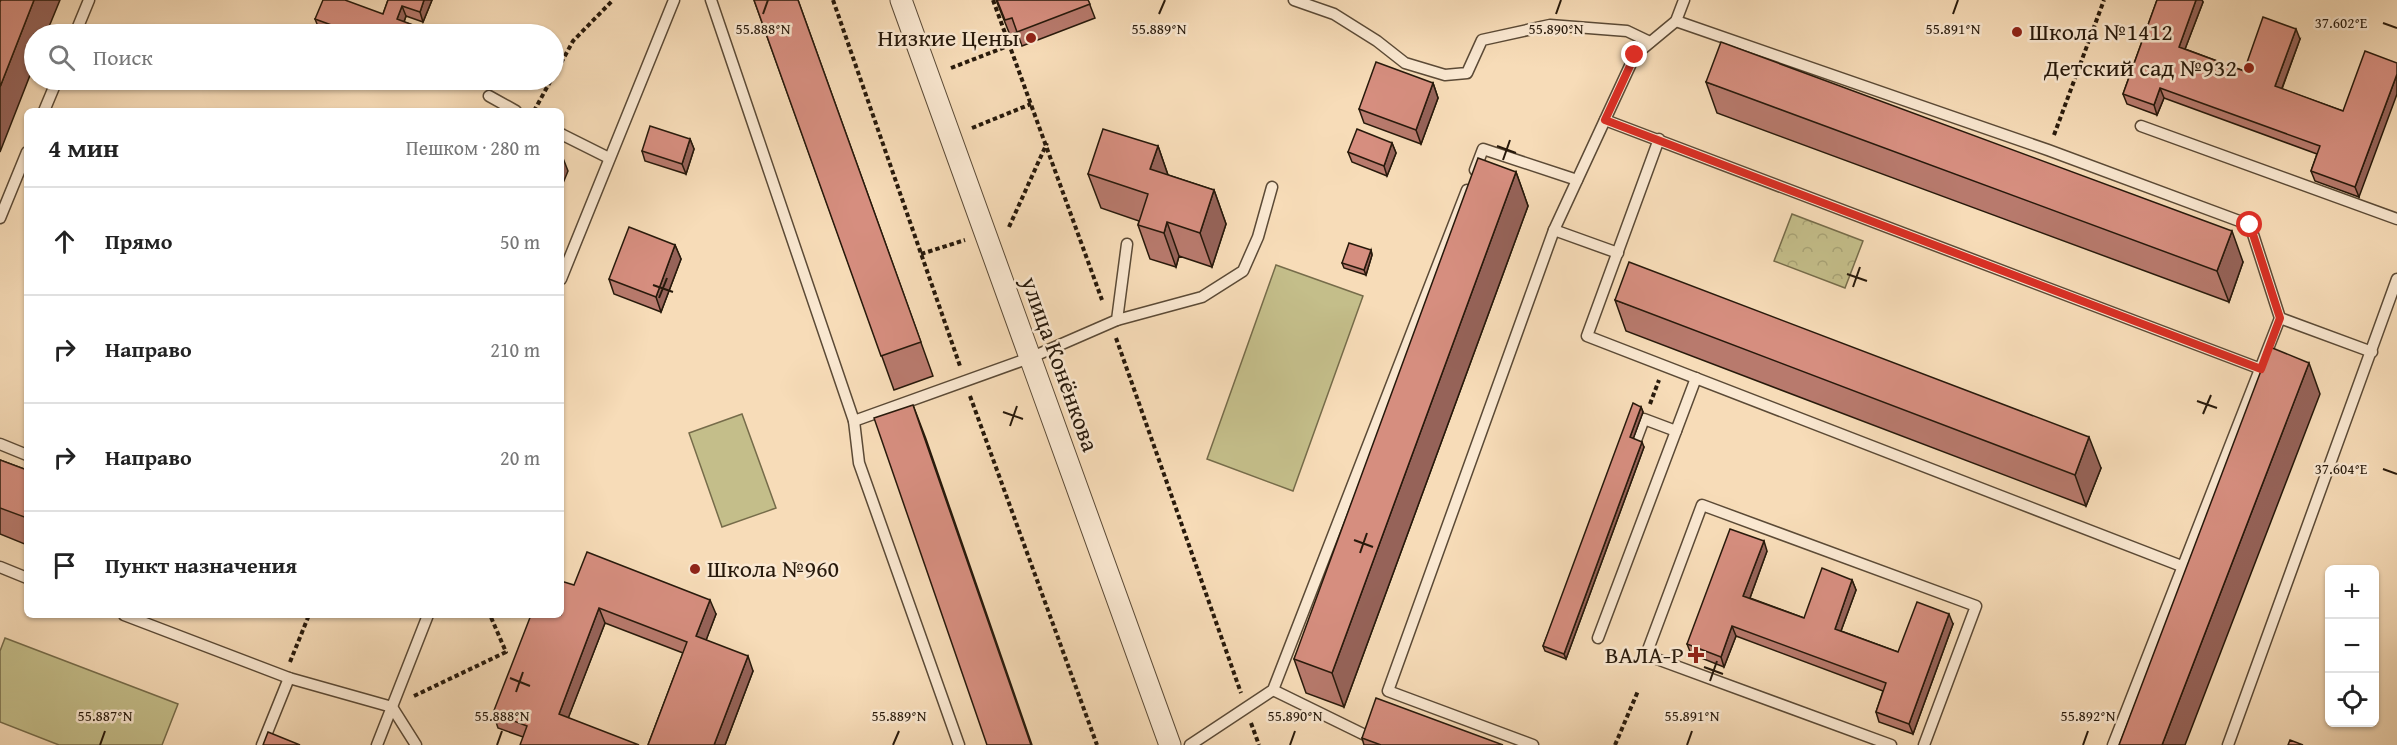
<!DOCTYPE html>
<html lang="ru">
<head>
<meta charset="utf-8">
<style>
	body { margin:0; font-family:"Gentium Book Plus",serif; background:#f2f2f2; color:#222 }
	.controls { position:absolute; right:18px; bottom:18px; display:grid; overflow:hidden; border-radius:9px; box-shadow:0 2px 4px #0004 }
	.controls button { width:54px; height:54px; display:grid; place-items:center; padding:0; border:0; border-bottom:2px solid #e0e0e0; background:#fff; color:#222; font:30px sans-serif }
	.stop { position:absolute; width:18px; height:18px; margin:-14px; border:4px solid #d93025; border-radius:50%; background:#fff }
	.stop.end { background:#d93025; border-color:#fff; box-shadow:0 2px 6px #0008 }
	.list { margin:0; padding:0; list-style:none }
	h2 { display:flex; justify-content:space-between; align-items:center; height:78px; margin:0; padding:0 24px; font-size:26px }
	h2 small { font-size:20px; font-weight:400; color:#767676 }
	.list li { display:grid; grid-template-columns:39px 1fr auto; gap:18px; align-items:center; box-sizing:border-box; height:108px; padding:0 24px; border-top:2px solid #e0e0e0 }
	.list b { display:block; font-size:22px; white-space:nowrap }
	.list em { font-size:20px; font-style:normal; color:#767676 }
	.icon { flex:none; width:33px; height:33px; fill:none; stroke:currentColor; stroke-width:2; stroke-linecap:round; stroke-linejoin:round }
	.map { position:relative; flex:none; width:2397px; height:745px; overflow:hidden }
	.search { position:absolute; background:#fff; box-shadow:0 2px 4px #0004; left:24px; top:24px; width:540px; height:66px; display:flex; align-items:center; gap:15px; box-sizing:border-box; padding:0 21px; border-radius:33px; color:#767676; font-size:22px }
	.panel { position:absolute; background:#fff; box-shadow:0 2px 4px #0004; left:24px; top:108px; width:540px; height:510px; border-radius:9px }
	.map>svg:first-child { display:block }
	.park { fill:url(#park-crowns); stroke:#766c4a; stroke-width:1.5 }
	.garden { fill:#c4be8a; stroke:#766c4a; stroke-width:1.5 }
	.lines { fill:none; stroke-linecap:round; stroke-linejoin:round }
	.service-casing { stroke:#5b4a36; stroke-width:13 }
	.minor-casing { stroke:#5b4a36; stroke-width:23 }
	.path { stroke:#27190b; stroke-width:4; stroke-dasharray:4.5 3; stroke-linecap:butt }
	.service { stroke:#fae8d1; stroke-width:10 }
	.minor { stroke:#fae8d1; stroke-width:21 }
	.wall { fill:#b87a6d; stroke:#27190b; stroke-width:1.5 }
	.shaded-wall { fill:#966359; stroke:#27190b; stroke-width:1.5 }
	.building { fill:#d68e7f; stroke:#27190b; stroke-width:1.5 }
	.route { stroke:#d93025; stroke-width:8 }
	.ticks { fill:none; stroke:#27190b; stroke-width:2 }
	.poi-dot { fill:#8f2418; stroke:#fae8d1; stroke-width:2 }
	.labels { text-anchor:middle; stroke-width:5; stroke-linejoin:round; paint-order:stroke }
	.poi-label { font-size:24px; fill:#27190b; stroke:#fae8d1; text-anchor:end }
	.street-label { font-size:24px; fill:#27190b; stroke:#fae8d1 }
	.ticks-label { font-size:15px; text-anchor:middle; fill:#27190b; stroke:#fae8d1; stroke-width:5; stroke-linejoin:round; paint-order:stroke }
</style>
</head>
<body>
<div class="map">
<svg width="2397" height="745" viewBox="0 0 2397 745">
	<defs>
		<pattern id="park-crowns" width="20" height="18" patternUnits="userSpaceOnUse" patternTransform="scale(1.5)"><rect width="20" height="18" fill="#c4be8a"/><path d="M2 6a3 3 0 1 1 6 0M12 15a3 3 0 1 1 6 0" fill="none" stroke="#a8a376"/></pattern>
	</defs>
	<rect width="100%" height="100%" fill="#f7dcb8"/>
	<filter id="stains"><feTurbulence type="fractalNoise" baseFrequency=".00333" numOctaves="4"/><feColorMatrix values="0 0 0 0 .2 0 0 0 0 .09 0 0 0 0 .02 0 0 0 .5 -.17"/></filter>
	<radialGradient id="worn" r=".72"><stop offset=".6" stop-color="#630" stop-opacity="0"/><stop offset="1" stop-color="#630" stop-opacity=".3"/></radialGradient>
	<!-- park -->
	<polygon class="park" points="1792,214 1863,241 1845,288 1774,261"/>
	<!-- garden -->
	<g class="garden">
		<polygon points="1276,265 1363,296 1293,491 1207,459"/>
		<polygon points="742,414 776,508 722,527 689,433"/>
		<polygon points="5,638 178,704 162,745 59,745 0,722 0,651"/>
	</g>
	<g class="lines">
		<defs>
			<g id="service">
				<polyline points="711,0 854,421 859,463 959,745"/>
				<polyline points="1294,0 1334,14 1377,41 1405,63 1445,75 1467,73 1482,40 1550,25 1627,31 1650,42"/>
				<polyline points="1676,21 2048,150 2250,225 2280,318 2113,745"/>
				<polyline points="75,34 89,0"/>
				<polyline points="489,96 516,111"/>
				<polyline points="44,111 57,80"/>
				<polyline points="1605,120 2261,369"/>
				<polyline points="2141,126 2397,219"/>
				<polyline points="561,134 609,158"/>
				<polyline points="1659,139 1587,336 2184,567"/>
				<polyline points="1475,170 1483,149 1577,180"/>
				<polyline points="0,218 27,152"/>
				<polyline points="1554,230 1618,253"/>
				<polyline points="561,279 674,0"/>
				<polyline points="2280,318 2372,352"/>
				<polyline points="1117,320 1202,297 1243,271 1258,237 1272,187"/>
				<polyline points="854,421 1032,357 1117,320 1127,244"/>
				<polyline points="0,444 27,455"/>
				<polyline points="1632,451 1644,419 1676,431"/>
				<polyline points="0,567 27,578"/>
				<polyline points="124,615 289,678 392,707 416,745"/>
				<polyline points="1598,638 1696,378"/>
				<polyline points="1273,690 1369,737 1371,730"/>
				<polyline points="262,745 289,678"/>
				<polyline points="377,745 428,615"/>
				<polyline points="1190,745 1273,690 1467,190"/>
				<polyline points="1533,745 1388,691 1554,230 1635,55 1676,21 1684,0"/>
				<polyline points="1891,745 1646,655 1702,505 1976,606 1924,745"/>
				<polyline points="2228,745 2397,279"/>
			</g>
			<polyline id="minor" points="901,0 1170,745"/>
		</defs>
		<!-- service casing -->
		<use href="#service" class="service-casing"/>
		<!-- minor casing -->
		<use href="#minor" class="minor-casing"/>
		<!-- path -->
		<g class="path">
			<polyline points="833,0 960,366"/>
			<polyline points="993,0 1102,300"/>
			<polyline points="951,68 1008,46"/>
			<polyline points="554,76 573,41 613,0"/>
			<polyline points="534,111 551,80"/>
			<polyline points="972,128 1031,104"/>
			<polyline points="2054,135 2104,0"/>
			<polyline points="1009,227 1047,143"/>
			<polyline points="921,254 965,240"/>
			<polyline points="1116,338 1241,693"/>
			<polyline points="970,396 1097,745"/>
			<polyline points="1650,404 1659,380"/>
			<polyline points="290,662 309,615"/>
			<polyline points="414,696 506,652 490,615"/>
			<polyline points="1251,723 1259,745"/>
			<polyline points="1615,745 1638,691"/>
		</g>
		<!-- service -->
		<use href="#service" class="service"/>
		<!-- minor -->
		<use href="#minor" class="minor"/>
	</g>
	<!-- wall -->
	<g class="wall">
		<polygon points="388,0 432,0 423,22 406,16 404,22 437,34 333,34 319,29 315,19 383,14"/>
		<polygon points="754,0 798,0 933,376 894,390"/>
		<polygon points="996,0 1088,0 1095,18 1022,46 1017,32 1010,35"/>
		<polygon points="2157,0 2202,0 2203,2 2185,49 2244,71 2300,39 2282,89 2343,111 2359,197 2315,181 2311,171 2317,154 2164,98 2157,115 2127,104 2123,94"/>
		<polygon points="1706,82 2243,262 2229,302 1717,113"/>
		<polygon points="1433,83 1438,98 1421,144 1364,123 1359,109"/>
		<polygon points="690,139 694,149 686,174 645,161 642,151"/>
		<polygon points="1392,143 1396,153 1387,176 1352,162 1348,152"/>
		<polygon points="1158,146 1168,175 1214,190 1226,224 1212,267 1179,256 1176,267 1150,259 1138,225 1139,221 1101,208 1088,174"/>
		<polygon points="1516,172 1528,206 1344,707 1306,693 1294,659"/>
		<polygon points="675,245 681,259 661,312 614,294 609,279"/>
		<polygon points="1371,250 1372,255 1366,275 1344,268 1342,263"/>
		<polygon points="1615,300 2101,468 2086,506 1626,331"/>
		<polygon points="1641,407 1643,412 1633,439 1644,447 1566,659 1545,651 1543,646"/>
		<polygon points="0,460 27,470 27,545 0,534"/>
		<polygon points="1767,551 1750,598 1804,618 1852,580 1856,590 1841,631 1898,652 1953,624 1913,734 1879,722 1876,712 1883,691 1736,636 1724,667 1691,654 1687,644"/>
		<polygon points="574,585 716,614 706,640 753,671 725,745 648,745 683,653 605,623 568,718 523,737 498,728 493,713"/>
		<polygon points="1362,738 1503,745 1364,745"/>
	</g>
	<!-- shaded-wall -->
	<g class="shaded-wall">
		<polygon points="34,0 60,0 46,34 34,34 34,65 0,152 0,87"/>
		<polygon points="424,0 432,0 423,22 420,12"/>
		<polygon points="2196,0 2202,0 2203,2 2182,57 2179,47"/>
		<polygon points="402,6 406,16 401,30 397,19"/>
		<polygon points="2296,29 2300,39 2279,96 2275,86"/>
		<polygon points="2397,74 2397,94 2359,197 2355,187"/>
		<polygon points="1433,83 1438,98 1421,144 1416,130"/>
		<polygon points="2160,88 2164,98 2157,115 2154,105"/>
		<polygon points="690,139 694,149 686,174 682,164"/>
		<polygon points="1392,143 1396,153 1387,176 1384,166"/>
		<polygon points="1158,146 1170,181 1150,169"/>
		<polygon points="561,153 568,171 561,188"/>
		<polygon points="1516,172 1528,206 1344,707 1332,673"/>
		<polygon points="1214,190 1226,224 1212,267 1200,233"/>
		<polygon points="1167,222 1179,256 1176,267 1164,233"/>
		<polygon points="2232,231 2243,262 2229,302 2217,271"/>
		<polygon points="675,245 681,259 661,312 656,297"/>
		<polygon points="1371,250 1372,255 1366,275 1364,270"/>
		<polygon points="2309,363 2320,394 2185,745 2162,745"/>
		<polygon points="913,405 926,439 1032,745 1031,745"/>
		<polygon points="1641,407 1643,412 1632,442 1630,437"/>
		<polygon points="2089,437 2101,468 2086,506 2075,475"/>
		<polygon points="1642,442 1644,447 1566,659 1564,654"/>
		<polygon points="1764,541 1767,551 1747,606 1743,596"/>
		<polygon points="1852,580 1856,590 1838,639 1835,629"/>
		<polygon points="710,600 716,614 702,651 696,636"/>
		<polygon points="599,608 605,623 564,729 559,714"/>
		<polygon points="1949,614 1953,624 1913,734 1909,724"/>
		<polygon points="1732,626 1736,636 1724,667 1721,657"/>
		<polygon points="748,656 753,671 725,745 714,745"/>
	</g>
	<!-- building -->
	<g class="building">
		<polygon points="1,0 34,0 0,87 0,2"/>
		<polygon points="323,0 345,0 383,14 388,0 424,0 420,12 402,6 397,19 437,34 356,34 315,19"/>
		<polygon points="754,0 798,0 921,342 881,356"/>
		<polygon points="997,0 1088,0 1090,4 1017,32 1012,18 1005,20"/>
		<polygon points="2157,0 2196,0 2179,47 2244,71 2263,17 2296,29 2275,86 2343,111 2365,51 2397,63 2397,74 2355,187 2311,171 2320,146 2160,88 2154,105 2123,94"/>
		<polygon points="1721,42 2232,231 2217,271 1706,82"/>
		<polygon points="1376,62 1433,83 1416,130 1359,109"/>
		<polygon points="650,126 690,139 682,164 642,151"/>
		<polygon points="1103,129 1158,146 1150,169 1214,190 1200,233 1167,222 1164,233 1138,225 1148,194 1088,174"/>
		<polygon points="1357,129 1392,143 1384,166 1348,152"/>
		<polygon points="1478,158 1516,172 1332,673 1294,659"/>
		<polygon points="629,227 675,245 656,297 609,279"/>
		<polygon points="1349,243 1371,250 1364,270 1342,263"/>
		<polygon points="1629,262 2089,437 2075,475 1615,300"/>
		<polygon points="2270,347 2309,363 2162,745 2119,745"/>
		<polygon points="1633,403 1641,407 1630,437 1642,442 1564,654 1543,646"/>
		<polygon points="913,405 1031,745 987,745 874,418"/>
		<polygon points="0,460 27,470 27,518 0,508"/>
		<polygon points="1730,529 1764,541 1743,596 1804,618 1822,568 1852,580 1835,629 1898,652 1917,602 1949,614 1909,724 1876,712 1886,683 1732,626 1721,657 1687,644"/>
		<polygon points="587,552 710,600 696,636 748,656 714,745 648,745 687,642 599,608 559,714 639,745 520,745 527,726 493,713 531,615 561,615 561,581 574,585"/>
		<polygon points="1376,698 1503,745 1381,745 1362,738"/>
		<polygon points="268,732 300,745 263,745"/>
		<polygon points="2290,740 2303,745 2288,745"/>
	</g>
	<g class="lines">
		<!-- route -->
		<polyline class="route" points="1635,55 1605,120 2261,369 2280,318 2250,225"/>
	</g>
	<!-- ticks -->
	<path class="ticks" d="M763,14L768,0M1159,14L1165,0M1556,14L1561,0M1953,14L1958,0M2383,23L2397,28M1497,146L1516,153M1503,160L1510,140M1847,274L1867,281M653,285L673,292M1853,287L1860,267M659,298L667,278M2197,401L2217,408M1003,412L1023,419M2203,414L2211,395M1010,426L1017,406M2383,469L2397,474M1354,540L1373,547M1360,553L1367,533M1704,667L1723,674M510,678L530,686M1710,681L1717,661M516,692L523,672M100,745L105,731M497,745L502,731M893,745L899,731M1290,745L1295,731M1687,745L1692,731M2083,745L2088,731"/>
	<!-- markers -->
	<g class="poi-dot">
		<circle cx="2017" cy="32" r="6"/>
		<circle cx="1031" cy="38" r="6"/>
		<circle cx="2249" cy="68" r="6"/>
		<circle cx="695" cy="569" r="6"/>
		<path d="M1693 646h6v6h6v6h-6v6h-6v-6h-6v-6h6z"/>
	</g>
	<g class="labels">
		<!-- poi labels -->
		<g class="poi-label">
			<text x="2029" y="40" text-anchor="start">Школа №1412</text>
			<text x="1019" y="46">Низкие Цены</text>
			<text x="2237" y="76">Детский сад №932</text>
			<text x="707" y="577" text-anchor="start">Школа №960</text>
			<text x="1684" y="663">ВАЛА-Р</text>
		</g>
		<!-- street labels -->
		<g class="street-label">
			<text transform="translate(1060 364) rotate(70)" y="8">улица Конёнкова</text>
		</g>
	</g>
	<g class="ticks-label">
		<text x="2341" y="28">37.602°E</text>
		<text x="763" y="34">55.888°N</text>
		<text x="1159" y="34">55.889°N</text>
		<text x="1556" y="34">55.890°N</text>
		<text x="1953" y="34">55.891°N</text>
		<text x="2341" y="474">37.604°E</text>
		<text x="105" y="721">55.887°N</text>
		<text x="502" y="721">55.888°N</text>
		<text x="899" y="721">55.889°N</text>
		<text x="1295" y="721">55.890°N</text>
		<text x="1692" y="721">55.891°N</text>
		<text x="2088" y="721">55.892°N</text>
	</g>
	<rect width="100%" height="100%" filter="url(#stains)"/>
	<rect width="100%" height="100%" fill="url(#worn)"/>
</svg>
<div class="controls">
<button>+</button>
<button>−</button>
<button><svg class="icon" aria-label="locate" viewBox="0 0 24 24"><circle cx="12" cy="12" r="6"/><path d="M12 2v4M12 18v4M2 12h4M18 12h4"/></svg></button>
</div>
<div class="stop" style="left:2250px;top:225px"></div>
<div class="stop end" style="left:1635px;top:55px"></div>
<div class="search"><svg class="icon" aria-label="search" viewBox="0 0 24 24"><circle cx="10" cy="10" r="6"/><path d="M15 15l6 6"/></svg>Поиск</div>
<section class="panel">
<h2>4 мин<small>Пешком · 280 m</small></h2>
<ul class="list">
<li><svg class="icon" aria-label="ahead" viewBox="0 0 24 24"><path d="M12 20V5M6 11l6-6 6 6"/></svg><div><b>Прямо</b></div><em>50 m</em></li>
<li><svg class="icon" aria-label="right" viewBox="0 0 24 24"><path d="M7 20v-9h11M14 6l5 5-5 5"/></svg><div><b>Направо</b></div><em>210 m</em></li>
<li><svg class="icon" aria-label="right" viewBox="0 0 24 24"><path d="M7 20v-9h11M14 6l5 5-5 5"/></svg><div><b>Направо</b></div><em>20 m</em></li>
<li><svg class="icon" aria-label="arrive" viewBox="0 0 24 24"><path d="M6 21V4h12l-3 4 3 4H6"/></svg><div><b>Пункт назначения</b></div></li>
</ul>
</section>
</div>
</body>
</html>
